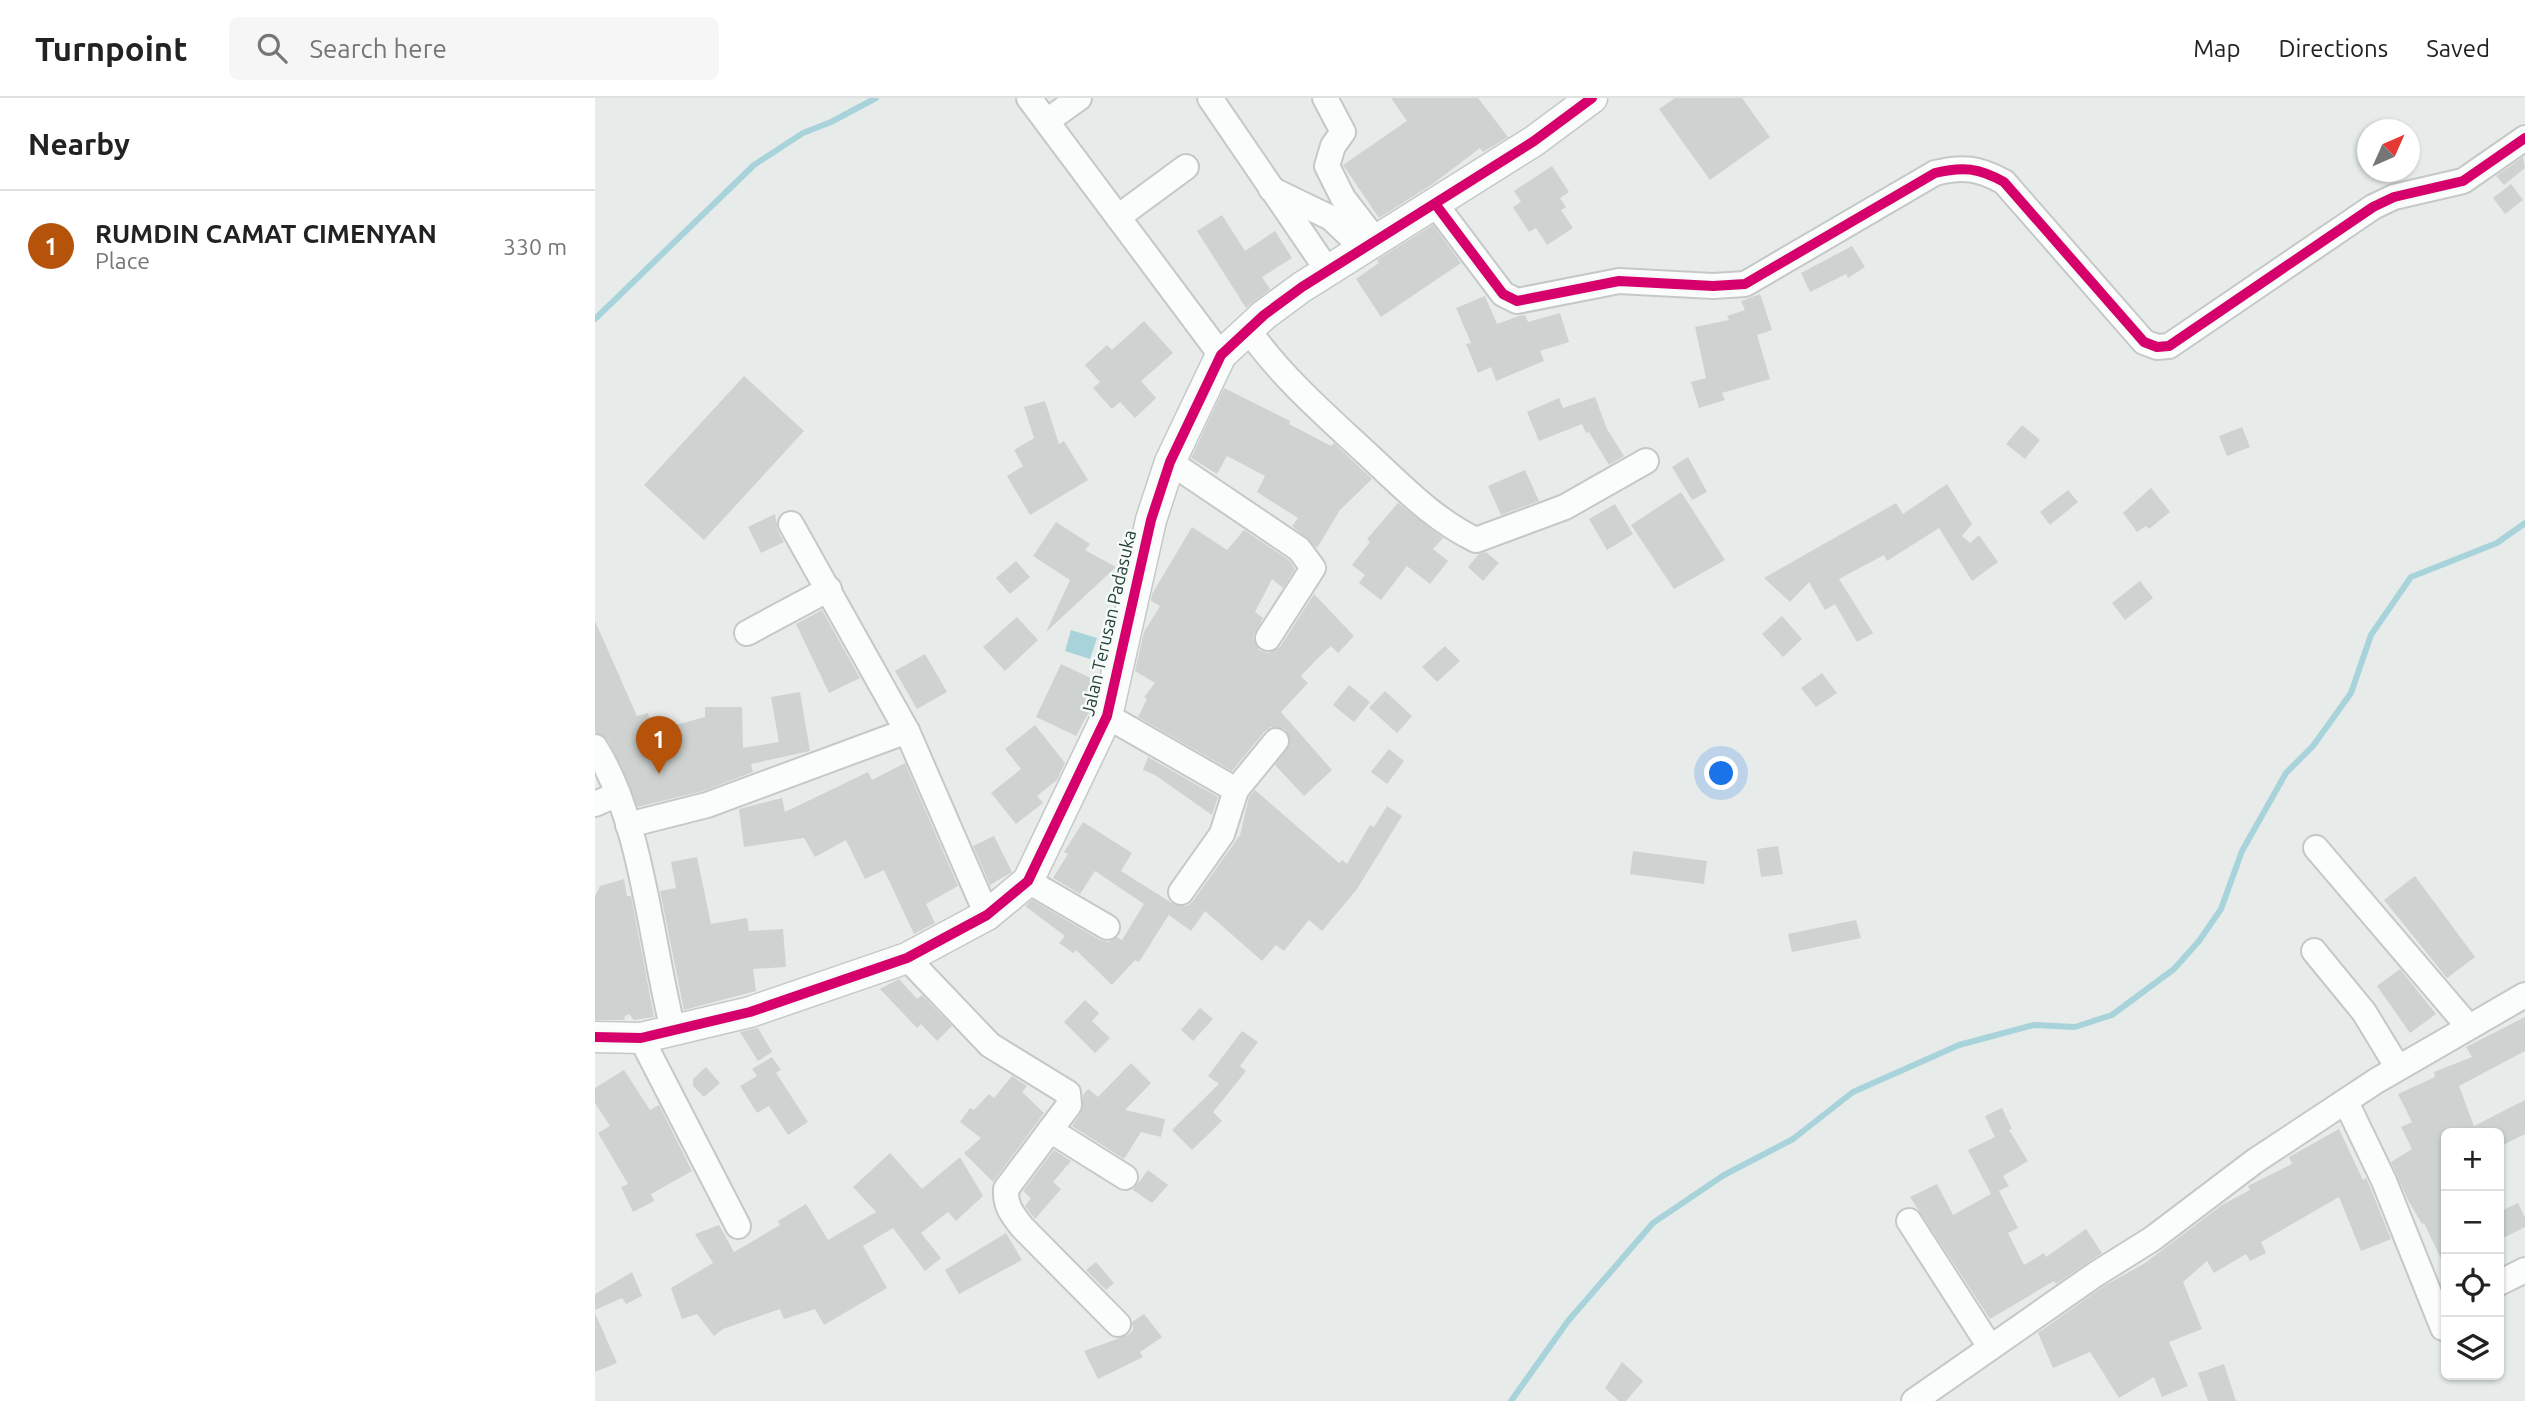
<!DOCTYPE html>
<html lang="en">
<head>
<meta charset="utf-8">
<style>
	body { margin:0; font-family:Ubuntu,sans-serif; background:#f6f6f6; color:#222 }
	.controls { position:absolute; right:21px; bottom:21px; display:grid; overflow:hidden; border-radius:10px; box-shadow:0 2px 5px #0004 }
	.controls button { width:63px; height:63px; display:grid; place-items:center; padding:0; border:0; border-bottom:2px solid #e0e0e0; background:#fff; color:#222; font:35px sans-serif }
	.compass { position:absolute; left:1762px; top:21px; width:63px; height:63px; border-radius:50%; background:#fff; box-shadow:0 2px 5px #0004; rotate:45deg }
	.you { position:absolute; left:1127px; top:676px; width:24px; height:24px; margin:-18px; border:5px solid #fff; border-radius:50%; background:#1a73e8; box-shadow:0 0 0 10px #1a73e833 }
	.badge { display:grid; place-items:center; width:46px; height:46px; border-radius:50%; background:#b45309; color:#fff; font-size:23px; font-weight:700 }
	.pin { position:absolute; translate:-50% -58px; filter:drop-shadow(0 2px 4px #0008) }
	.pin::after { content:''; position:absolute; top:37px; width:24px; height:21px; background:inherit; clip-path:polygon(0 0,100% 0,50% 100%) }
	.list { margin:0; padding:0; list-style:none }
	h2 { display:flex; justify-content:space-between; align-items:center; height:91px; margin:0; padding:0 28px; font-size:30px }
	h2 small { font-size:23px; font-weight:400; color:#767676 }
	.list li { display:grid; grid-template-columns:46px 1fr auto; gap:21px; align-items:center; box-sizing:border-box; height:112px; padding:0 28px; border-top:2px solid #e0e0e0 }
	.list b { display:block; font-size:26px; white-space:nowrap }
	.list p { margin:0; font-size:23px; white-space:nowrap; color:#767676 }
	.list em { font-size:23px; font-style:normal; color:#767676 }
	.icon { flex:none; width:38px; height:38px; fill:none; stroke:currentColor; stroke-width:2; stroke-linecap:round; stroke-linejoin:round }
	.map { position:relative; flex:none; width:1930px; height:1303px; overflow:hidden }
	header { display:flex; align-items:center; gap:42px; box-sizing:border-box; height:98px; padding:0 35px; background:#fff; border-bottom:2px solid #e0e0e0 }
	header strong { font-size:33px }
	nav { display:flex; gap:38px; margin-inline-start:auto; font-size:24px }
	.search { width:490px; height:63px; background:#f6f6f6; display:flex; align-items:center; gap:18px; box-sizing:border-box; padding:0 24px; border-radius:10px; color:#767676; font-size:26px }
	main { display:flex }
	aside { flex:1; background:#fff }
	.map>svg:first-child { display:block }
	.water { fill:#a8d3da }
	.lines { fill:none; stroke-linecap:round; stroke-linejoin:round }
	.stream { stroke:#a8d3da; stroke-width:6 }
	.building { fill:#ced3d1 }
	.minor-casing { stroke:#c4c9c7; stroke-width:28 }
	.tertiary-casing { stroke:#c4c9c7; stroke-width:33 }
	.minor { stroke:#fbfcfc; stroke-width:24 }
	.tertiary { stroke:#fbfcfc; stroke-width:30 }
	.cycleway-casing { stroke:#f6faf8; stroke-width:15 }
	.cycleway { stroke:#d6006c; stroke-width:10 }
	.labels { text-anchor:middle; stroke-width:5; stroke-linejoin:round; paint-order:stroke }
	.street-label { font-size:18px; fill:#244139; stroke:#f6faf8 }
</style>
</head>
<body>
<header>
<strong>Turnpoint</strong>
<div class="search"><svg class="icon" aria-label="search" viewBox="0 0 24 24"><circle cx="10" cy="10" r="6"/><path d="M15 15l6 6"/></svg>Search here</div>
<nav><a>Map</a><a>Directions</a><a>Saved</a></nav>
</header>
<main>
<aside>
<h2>Nearby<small></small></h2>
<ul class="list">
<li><span class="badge">1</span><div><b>RUMDIN CAMAT CIMENYAN</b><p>Place</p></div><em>330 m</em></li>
</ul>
</aside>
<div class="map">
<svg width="1930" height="1303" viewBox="0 0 1930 1303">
	<rect width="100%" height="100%" fill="#e7ecea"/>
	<!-- water -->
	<polygon class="water" points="476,532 502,540 495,561 470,553"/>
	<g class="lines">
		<!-- stream -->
		<g class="stream">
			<polyline points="0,221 159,67 208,35 236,24 281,0"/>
			<polyline points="916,1303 973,1223 1058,1125 1129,1077 1198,1041 1258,994 1364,947 1439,927 1480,929 1517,917 1579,871 1604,843 1626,811 1647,753 1691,675 1718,648 1756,595 1776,537 1816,479 1902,445 1930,425"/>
		</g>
	</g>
	<!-- building -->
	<g class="building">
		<polygon points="796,0 883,0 913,39 888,54 885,50 839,85 784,120 748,67 812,23"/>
		<polygon points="1080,0 1147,0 1175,39 1115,82 1064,11"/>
		<polygon points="1928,59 1930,70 1909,87 1901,78"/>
		<polygon points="957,68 974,94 965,100 971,109 966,112 978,130 952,147 941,130 934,134 918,109 926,104 919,93"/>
		<polygon points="1916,86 1928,102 1910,116 1898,100"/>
		<polygon points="627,117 650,153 680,133 697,160 667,179 675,191 651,210 602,133"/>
		<polygon points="838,127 866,165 786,219 761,181 784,165 782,162"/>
		<polygon points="1257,148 1270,169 1253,180 1251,176 1215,194 1206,175"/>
		<polygon points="1165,196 1177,232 1162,237 1175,281 1127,295 1130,302 1104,310 1096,284 1111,280 1100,229 1134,222 1132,218 1150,212 1146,203"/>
		<polygon points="890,198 902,226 924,218 930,217 933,224 965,215 974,244 945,253 949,263 901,283 896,269 883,275 871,246 876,245 861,210"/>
		<polygon points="549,223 578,255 546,283 561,300 540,320 525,304 517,311 498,290 505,284 490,267 512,247 517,252"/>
		<polygon points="149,278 209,333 109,442 49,387"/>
		<polygon points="629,290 695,323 694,326 736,348 739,345 777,381 745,412 722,450 697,428 703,420 662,394 670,378 632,358 622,376 596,360"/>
		<polygon points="1000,299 1012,331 1029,358 1014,367 994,334 991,335 987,326 944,343 932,314 964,300 968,310"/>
		<polygon points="450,303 464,346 469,343 493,382 435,417 412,378 428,368 419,352 439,340 429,309"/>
		<polygon points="1427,327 1445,342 1430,361 1411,346"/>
		<polygon points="1647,329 1655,349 1632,358 1624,338"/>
		<polygon points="1093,359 1112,394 1097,402 1077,369"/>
		<polygon points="930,372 944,403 906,417 893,388"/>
		<polygon points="1352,386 1377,426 1367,438 1375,445 1384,437 1403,464 1377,483 1344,430 1292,463 1289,457 1244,481 1278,535 1262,544 1240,506 1230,512 1214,484 1195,504 1169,480 1301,405 1308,416"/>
		<polygon points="1556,390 1575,414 1554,431 1551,428 1542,434 1528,415"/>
		<polygon points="1473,392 1483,404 1455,427 1445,414"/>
		<polygon points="1086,394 1130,462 1079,491 1036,427"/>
		<polygon points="803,405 848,440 838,451 853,463 835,486 812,468 786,502 764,485 770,477 757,467 775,444 772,441"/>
		<polygon points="1020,406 1038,436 1012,452 994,421"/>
		<polygon points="180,416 183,433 189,444 166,455 153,429"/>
		<polygon points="461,424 495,446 490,452 521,469 451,534 475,482 438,458"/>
		<polygon points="597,429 632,452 649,432 694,462 700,471 688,490 677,481 660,514 668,520 658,539 664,552 673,555 685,549 719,496 759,538 743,555 736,548 722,561 706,578 713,585 686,614 737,672 709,698 680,667 695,646 690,631 676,629 670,633 637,673 543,619 552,601 549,599 560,585 540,573 549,534 565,508 556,503 557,496"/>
		<polygon points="891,454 904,465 888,483 873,469 884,456"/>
		<polygon points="421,463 435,479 415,496 401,480"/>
		<polygon points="1545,483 1558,500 1530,522 1517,505"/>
		<polygon points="227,512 265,580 234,595 201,526"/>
		<polygon points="1187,518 1207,541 1188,559 1167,536"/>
		<polygon points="422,519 443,542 410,573 388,549"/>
		<polygon points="0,523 42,618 53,615 58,633 110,619 110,609 147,609 148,650 184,644 176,599 205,594 215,653 156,666 158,674 108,693 43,709 13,642 0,634"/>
		<polygon points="850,548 865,563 842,584 827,569"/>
		<polygon points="330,556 352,594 322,611 300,573"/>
		<polygon points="466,566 502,583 494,607 495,612 481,638 441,619"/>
		<polygon points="1227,575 1242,595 1221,609 1206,590"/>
		<polygon points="754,587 775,604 759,624 738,607"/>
		<polygon points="790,593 817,618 802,635 774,610"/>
		<polygon points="440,627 470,665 462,682 442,698 448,705 421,726 396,695 426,671 410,651"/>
		<polygon points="794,651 809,663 792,686 776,674"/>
		<polygon points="553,659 623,699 617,717 560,677 548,672"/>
		<polygon points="310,665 363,788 331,806 340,825 319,836 289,772 270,781 251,742 220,759 209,740 149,749 144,711 187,700 190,714 273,674 277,682"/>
		<polygon points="660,692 744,765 747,762 752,766 775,727 779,729 792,708 807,718 762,791 727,833 714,822 689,853 681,847 667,863 610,813 596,833 574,817 580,807 592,808 598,803 645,737 654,699"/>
		<polygon points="488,724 537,755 526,773 580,807 544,864 540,862 517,887 481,852 478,855 464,845 470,838 430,808 437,802 505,842 513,844 522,839 527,842 549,806 500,773 485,796 458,780 473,756 469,754"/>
		<polygon points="399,738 417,774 395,787 378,748"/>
		<polygon points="1183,748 1188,776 1166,779 1162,751"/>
		<polygon points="1038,753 1112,763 1109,786 1035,776"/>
		<polygon points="102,759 116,826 152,820 154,833 188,831 191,869 158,871 161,893 89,912 65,793 81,790 76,764"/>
		<polygon points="1820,778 1880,859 1852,880 1789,802"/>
		<polygon points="29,781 32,798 36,798 59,919 39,922 34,916 29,919 30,922 0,922 0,798 5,788"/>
		<polygon points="1261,822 1266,840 1197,854 1193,836"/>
		<polygon points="1805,871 1841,916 1815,935 1782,888"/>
		<polygon points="304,881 322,901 327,897 357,928 342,943 326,926 322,930 285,891"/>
		<polygon points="490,902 504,915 497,923 515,940 500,955 469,924"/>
		<polygon points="605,910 618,921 598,943 586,932"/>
		<polygon points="1930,919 1930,953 1864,988 1879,1028 1930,1002 1930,1036 1904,1049 1904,1035 1851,1035 1851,1171 1829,1125 1827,1126 1813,1102 1796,1064 1817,1051 1806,1029 1817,1024 1803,996 1840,979 1839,974 1877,959 1871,949"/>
		<polygon points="163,930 177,954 163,963 145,934"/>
		<polygon points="647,933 663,944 645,968 651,973 618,1014 627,1023 597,1052 577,1032 624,986 613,978"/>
		<polygon points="177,959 186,972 181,975 213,1024 193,1037 174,1008 162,1015 145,988 162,978 157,971"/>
		<polygon points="536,965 556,985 530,1012 570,1021 566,1039 546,1034 529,1061 477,1028 486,1015 488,997 493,991 503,999"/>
		<polygon points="111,969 125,985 109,999 98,988 98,981"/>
		<polygon points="29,972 55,1012 64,1007 97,1073 56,1096 59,1103 38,1114 26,1089 33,1086 3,1035 15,1028 0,1005 0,990"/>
		<polygon points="417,978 432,988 427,994 449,1015 398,1084 369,1055 386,1040 365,1024 375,1010 379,1012 394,996 399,1000"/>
		<polygon points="1407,1010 1417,1031 1414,1032 1433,1063 1408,1078 1414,1088 1404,1093 1423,1130 1413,1135 1429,1167 1449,1155 1451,1159 1491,1131 1507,1155 1461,1186 1459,1183 1395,1221 1315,1099 1342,1086 1358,1117 1396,1096 1373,1052 1400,1039 1390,1018"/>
		<polygon points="1744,1031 1768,1082 1771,1080 1775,1089 1796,1141 1766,1153 1744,1099 1666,1144 1671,1155 1655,1163 1651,1156 1619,1175 1612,1163 1588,1184 1607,1231 1574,1244 1593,1288 1567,1299 1559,1279 1524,1300 1495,1254 1458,1270 1443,1235 1509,1188 1550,1165 1627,1107 1655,1092 1653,1088 1697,1066 1694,1059"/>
		<polygon points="459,1052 476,1063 458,1084 466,1091 440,1121 430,1108 436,1100 428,1093"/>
		<polygon points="295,1055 327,1091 365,1059 388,1098 361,1123 353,1114 326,1135 346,1160 330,1173 298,1130 268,1148 292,1190 229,1227 220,1211 189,1221 185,1211 128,1231 119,1238 102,1216 87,1221 76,1190 118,1165 100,1136 124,1127 139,1154 185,1127 183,1123 211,1106 233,1142 281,1114 258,1089"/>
		<polygon points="553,1072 573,1087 557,1105 538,1092"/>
		<polygon points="1923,1105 1930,1120 1930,1129 1904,1142 1904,1114"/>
		<polygon points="411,1135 427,1162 364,1196 350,1172"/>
		<polygon points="501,1164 519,1185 511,1192 491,1172"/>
		<polygon points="37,1174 47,1198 31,1206 27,1200 0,1212 0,1196"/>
		<polygon points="0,1215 22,1265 0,1274"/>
		<polygon points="549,1216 567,1239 545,1254 548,1259 503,1281 489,1253 533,1237 538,1232 537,1224"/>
		<polygon points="1027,1264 1048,1283 1031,1303 1024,1303 1010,1290"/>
		<polygon points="1629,1266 1641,1303 1613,1303 1603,1275"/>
	</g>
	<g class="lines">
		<defs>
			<g id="minor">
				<polyline points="434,0 626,257"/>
				<polyline points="615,0 733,173"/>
				<polyline points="730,0 748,34 738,48 732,68 748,100 782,144"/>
				<polyline points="452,23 484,0"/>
				<polyline points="676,91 736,120 769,151"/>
				<path d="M841,107L908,196L922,203L1024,183L1118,188L1150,186L1340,75C1368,68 1384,70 1409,84L1549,244L1562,249L1574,248L1778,109L1799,99L1868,83L1930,40"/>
				<polyline points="523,119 591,69"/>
				<path d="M654,233C686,278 728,315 769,353C805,386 837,421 881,442L970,409L1051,363"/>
				<polyline points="575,364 704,451 718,470 673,540"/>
				<polyline points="196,426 312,633 392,817"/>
				<polyline points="152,535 234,491"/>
				<polyline points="512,618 641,692 627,736 586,794"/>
				<path d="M0,649C47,723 56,845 78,932"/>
				<polyline points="641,692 681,643"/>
				<polyline points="0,706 23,696"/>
				<polyline points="33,727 112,707 312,633"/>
				<polyline points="1721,750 1873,928"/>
				<polyline points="433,783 512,829"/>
				<polyline points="1719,853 1769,914 1803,970"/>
				<path d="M312,860L395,947L473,995L474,1007L411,1091C410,1108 417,1116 427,1129L523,1226"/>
				<polyline points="46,940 143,1128"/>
				<polyline points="1751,1004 1789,1083 1848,1230"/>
				<polyline points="455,1032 530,1079"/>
				<polyline points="1314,1123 1395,1249"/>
				<polyline points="1904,1185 1930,1172"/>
				<polyline points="1319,1303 1501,1176 1557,1141 1660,1063 1781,983 1930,897"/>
			</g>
			<polyline id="tertiary" points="0,939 46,940 155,914 312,860 392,817 433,783 512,618 556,422 575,364 626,257 669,217 707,189 939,43 997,0"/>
		</defs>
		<!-- minor casing -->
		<use href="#minor" class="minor-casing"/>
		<!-- tertiary casing -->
		<use href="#tertiary" class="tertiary-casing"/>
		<!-- minor -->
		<use href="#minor" class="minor"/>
		<!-- tertiary -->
		<use href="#tertiary" class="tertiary"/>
		<defs>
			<g id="cycleway">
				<path d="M841,107L908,196L922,203L1024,183L1118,188L1150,186L1340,75C1368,68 1384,70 1409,84L1549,244L1562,249L1574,248L1778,109L1799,99L1868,83L1930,40"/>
				<polyline points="0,939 46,940 155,914 312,860 392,817 433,783 512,618 556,422 575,364 626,257 669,217 707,189 939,43 997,0"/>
			</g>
		</defs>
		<!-- cycleway casing -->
		<use href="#cycleway" class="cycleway-casing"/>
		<!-- cycleway -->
		<use href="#cycleway" class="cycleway"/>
	</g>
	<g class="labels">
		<!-- street labels -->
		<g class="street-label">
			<text transform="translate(514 525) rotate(-77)" y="6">Jalan Terusan Padasuka</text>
		</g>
	</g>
</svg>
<div class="controls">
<button>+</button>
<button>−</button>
<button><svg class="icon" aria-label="locate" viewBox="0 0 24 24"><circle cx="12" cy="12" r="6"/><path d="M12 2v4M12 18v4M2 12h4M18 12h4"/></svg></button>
<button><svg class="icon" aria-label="layers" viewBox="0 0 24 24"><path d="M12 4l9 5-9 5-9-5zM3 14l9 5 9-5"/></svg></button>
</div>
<svg class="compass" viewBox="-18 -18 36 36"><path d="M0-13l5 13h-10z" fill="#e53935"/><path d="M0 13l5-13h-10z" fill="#767676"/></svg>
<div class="you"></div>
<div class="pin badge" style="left:64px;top:676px">1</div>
</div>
</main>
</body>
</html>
